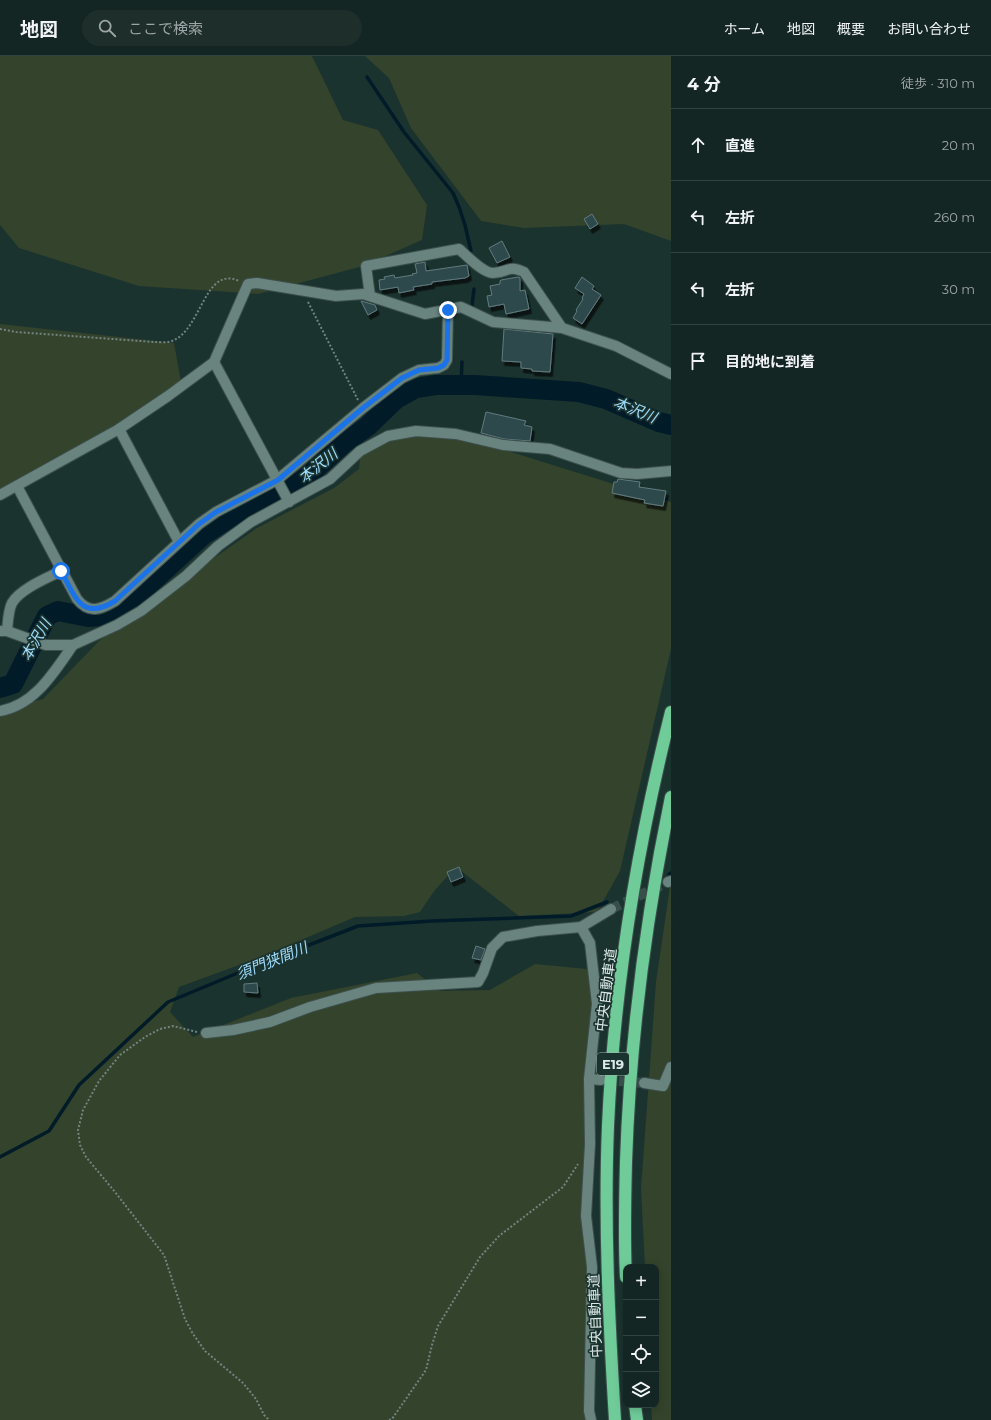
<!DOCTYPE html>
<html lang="ja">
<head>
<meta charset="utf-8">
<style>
	body { margin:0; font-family:Montserrat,"Noto Sans JP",sans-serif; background:#1d2e2b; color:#f1f3f6 }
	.controls { position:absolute; right:12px; bottom:12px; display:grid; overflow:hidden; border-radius:8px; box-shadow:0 2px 10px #0003 }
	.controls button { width:36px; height:36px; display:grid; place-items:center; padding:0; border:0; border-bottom:1px solid #334341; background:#142623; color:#f1f3f6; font:20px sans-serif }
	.stop { position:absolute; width:12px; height:12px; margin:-9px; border:3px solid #1a73e8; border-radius:50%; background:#fff }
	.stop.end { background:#1a73e8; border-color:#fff; box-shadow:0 1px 4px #0008 }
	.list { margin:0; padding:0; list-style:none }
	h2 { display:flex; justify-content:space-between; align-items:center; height:52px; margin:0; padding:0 16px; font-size:17px }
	h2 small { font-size:13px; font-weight:400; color:#9da5a6 }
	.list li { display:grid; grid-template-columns:26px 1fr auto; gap:12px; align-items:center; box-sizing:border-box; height:72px; padding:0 16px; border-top:1px solid #334341 }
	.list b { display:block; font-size:15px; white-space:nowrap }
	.list em { font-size:13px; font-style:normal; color:#9da5a6 }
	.icon { flex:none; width:22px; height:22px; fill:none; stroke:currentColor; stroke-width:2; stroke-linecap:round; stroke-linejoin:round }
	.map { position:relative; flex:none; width:671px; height:1364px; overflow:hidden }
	header { display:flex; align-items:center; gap:24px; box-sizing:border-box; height:56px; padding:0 20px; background:#142623; border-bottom:1px solid #334341 }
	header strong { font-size:19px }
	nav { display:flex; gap:22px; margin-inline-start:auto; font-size:14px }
	.search { width:280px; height:36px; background:#1d2e2b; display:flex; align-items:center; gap:10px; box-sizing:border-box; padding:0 14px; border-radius:22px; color:#9da5a6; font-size:15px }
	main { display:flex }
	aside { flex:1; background:#142623 }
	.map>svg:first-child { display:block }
	.green { fill:#34432b }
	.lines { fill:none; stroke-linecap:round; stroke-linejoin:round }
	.stream { stroke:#021b28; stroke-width:3.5 }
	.river { stroke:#021b28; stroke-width:20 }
	.building { fill:#2f484b; stroke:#617b7f; filter:url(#shadow) }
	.minor-tunnel { stroke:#384e4b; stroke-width:10; stroke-dasharray:10 5; stroke-linecap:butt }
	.minor-casing { stroke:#3c504d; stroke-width:12 }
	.motorway-casing { stroke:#3c504d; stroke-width:14 }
	.path { stroke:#718481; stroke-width:2; stroke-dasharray:2 2; stroke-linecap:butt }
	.minor { stroke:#69837e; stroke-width:10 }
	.motorway { stroke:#6fcc99; stroke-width:12 }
	.route { stroke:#1a73e8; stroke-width:5 }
	.labels { text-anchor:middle; stroke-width:3.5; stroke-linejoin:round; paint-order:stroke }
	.shield { fill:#1b332f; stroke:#a3b3b0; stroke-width:1 }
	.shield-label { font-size:13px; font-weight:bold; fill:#ddeae8 }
	.street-label { font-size:14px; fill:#ddeae8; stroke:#1b332f }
	.water-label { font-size:15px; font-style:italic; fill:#9ddbfc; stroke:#1b332f }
</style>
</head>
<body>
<header>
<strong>地図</strong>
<div class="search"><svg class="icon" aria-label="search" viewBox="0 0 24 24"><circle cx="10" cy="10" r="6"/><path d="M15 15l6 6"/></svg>ここで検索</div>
<nav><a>ホーム</a><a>地図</a><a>概要</a><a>お問い合わせ</a></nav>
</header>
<main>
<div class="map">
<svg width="671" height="1364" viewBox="0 0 671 1364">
	<defs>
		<filter id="shadow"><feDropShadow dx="2.5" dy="4.5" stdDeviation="0" flood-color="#0009"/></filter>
	</defs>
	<rect width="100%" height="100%" fill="#1b332f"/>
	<!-- green -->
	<g class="green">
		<polygon points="0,0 312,0 343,64 378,74 427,149 422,184 363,210 258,238 139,230 19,192 0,169"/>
		<polygon points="365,0 671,0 671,185 624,168 524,172 481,165 411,72 389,22"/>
		<polygon points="0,268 174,287 181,326 132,364 0,441"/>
		<polygon points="388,378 454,378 671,446 671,593 620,815 597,856 519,860 456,811 435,834 420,856 404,860 355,861 266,899 179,931 170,956 193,981 291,942 417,917 440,935 490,934 535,908 587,913 594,943 587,1156 594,1364 0,1364 0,655 43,643 99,585 124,565 257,472 334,432 359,413 361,393"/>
		<polygon points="671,824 671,1364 652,1364 651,1349 656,1349 656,1211 645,1211 641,1133 656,926"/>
	</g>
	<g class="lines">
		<!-- stream -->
		<g class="stream">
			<polyline points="367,21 404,76 453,137 459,151 465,169 471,195"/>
			<polyline points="472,250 474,233"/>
			<polyline points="461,329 462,306"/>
			<polyline points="669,818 671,817"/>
			<polyline points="0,1101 49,1075 79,1029 168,946 245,914 358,870 432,865 571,860 607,846"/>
		</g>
		<!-- river -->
		<polyline class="river" points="0,632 13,628 47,560 58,555 88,561 105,560 122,553 203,479 234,459 291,432 307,421 343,388 368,370 396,343 416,332 436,329 475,329 579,336 606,343 659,366 671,369"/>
	</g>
	<!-- building -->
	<g class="building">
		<polygon points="592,158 598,168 590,173 584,163"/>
		<polygon points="502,185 510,201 497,207 489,192"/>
		<polygon points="425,206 426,215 467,209 469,220 465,222 432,226 432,228 413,231 414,234 399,237 398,231 380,234 379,224 385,223 384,221 394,219 395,222 413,219 412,218 417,217 415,208"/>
		<polygon points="518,221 520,222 520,235 525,234 529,253 506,258 504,248 489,251 487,240 492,239 490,230 500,228 500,225 501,224"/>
		<polygon points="582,221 594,230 592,233 601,239 582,268 573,262 577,255 576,254 583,243 582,242 584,238 575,232"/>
		<polygon points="361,245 375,249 377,254 368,259"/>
		<polygon points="504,273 553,278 550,316 532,315 532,313 521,312 521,306 502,305"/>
		<polygon points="486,356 526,365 524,369 532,371 530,385 504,383 481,377"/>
		<polygon points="618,423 640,426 639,431 666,435 663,450 644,447 645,444 612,437 614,426 617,426"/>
		<polygon points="459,811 463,821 451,826 447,816"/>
		<polygon points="476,890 485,893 481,904 472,902"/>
		<polygon points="257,927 258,937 244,936 244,928"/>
	</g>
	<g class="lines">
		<!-- minor-tunnel -->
		<g class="minor-tunnel">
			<polyline points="611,853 668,826"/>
			<polyline points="604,1024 644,1027"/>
		</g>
		<defs>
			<g id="minor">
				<path d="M370,240L366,210L459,193C467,200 483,217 493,217C507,217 508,208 524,216L562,272"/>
				<polyline points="214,306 289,446"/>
				<polyline points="119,373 179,486"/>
				<path d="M17,430L77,543C89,558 100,554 115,545L199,468L216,456L277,424L363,352L402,322L419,314L438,312L444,309L447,304L448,254"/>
				<polyline points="0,439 119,373 168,340 214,306 248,228 257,227 336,240 363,238 425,258 461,251 493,266 562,272 616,290 671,318"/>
				<polyline points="0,575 7,575 46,589 73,589 117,569 141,555 186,520 218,490 251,466 330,423 360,395 388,380 416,375 456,378 503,389 550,393 621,417 637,418 671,415"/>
				<path d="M7,575C8,566 8,555 12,547C20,533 47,522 61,515"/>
				<path d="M0,655C35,649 54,616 73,589"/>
				<polyline points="668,826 671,825"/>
				<polyline points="581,871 590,887 597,948 589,1023 590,1088 586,1160 592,1211 589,1355 591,1364"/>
				<polyline points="206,977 233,974 270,966 310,951 376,932 478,926 483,917 492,892 503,881 537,875 581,871 611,853"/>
				<polyline points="589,1023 601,1024"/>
				<polyline points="644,1027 663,1030 671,1011"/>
			</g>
			<g id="motorway">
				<path d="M626,1221C624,1183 625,1144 626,1106C630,983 646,861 671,741"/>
				<polyline points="635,1349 637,1364"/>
				<path d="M615,1364C609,1266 604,1168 608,1070C614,931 637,791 671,656"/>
			</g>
		</defs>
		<!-- minor casing -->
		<use href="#minor" class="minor-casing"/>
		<!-- motorway casing -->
		<use href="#motorway" class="motorway-casing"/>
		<!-- path -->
		<g class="path">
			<polyline points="308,246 358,344"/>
			<path d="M0,273L16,276L154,286C159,286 167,287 172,285C202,274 204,209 239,225"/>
			<polyline points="197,976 173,970 160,973 145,981 120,999 99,1025 83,1054 78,1074 80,1089 86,1101 115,1136 164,1199 185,1263 193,1278 205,1295 243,1327 256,1343 264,1359 269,1364"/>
			<polyline points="389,1364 392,1363 426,1314 432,1289 438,1270 480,1201 499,1180 563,1131 578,1108"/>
		</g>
		<!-- minor -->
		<use href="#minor" class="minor"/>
		<!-- motorway -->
		<use href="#motorway" class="motorway"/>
	</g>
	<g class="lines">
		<!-- route -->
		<path class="route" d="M61,515C75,540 81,566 115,545L199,468L216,456L278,424L363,352L402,322L419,314L438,312L444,309L447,304L448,254"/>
	</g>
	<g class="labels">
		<!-- shield labels -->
		<rect class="shield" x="597" y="997" width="32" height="22" rx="3"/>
		<g class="shield-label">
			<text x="613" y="1013">E19</text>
		</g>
		<!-- street labels -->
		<g class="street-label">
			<text transform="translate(606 934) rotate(-83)" y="5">中央自動車道</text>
			<text transform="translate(595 1260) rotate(-92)" y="5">中央自動車道</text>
		</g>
		<!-- water labels -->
		<g class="water-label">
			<text transform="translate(635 354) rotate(22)" y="5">本沢川</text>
			<text transform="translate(318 410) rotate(-39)" y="5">本沢川</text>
			<text transform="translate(36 584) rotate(-60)" y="5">本沢川</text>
			<text transform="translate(272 905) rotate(-22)" y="5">須門狭間川</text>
		</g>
	</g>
</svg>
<div class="controls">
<button>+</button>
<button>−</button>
<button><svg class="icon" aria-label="locate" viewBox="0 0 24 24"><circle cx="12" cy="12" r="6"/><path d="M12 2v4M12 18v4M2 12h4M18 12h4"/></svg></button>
<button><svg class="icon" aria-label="layers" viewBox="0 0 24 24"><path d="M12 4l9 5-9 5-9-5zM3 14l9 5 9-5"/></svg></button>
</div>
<div class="stop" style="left:61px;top:515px"></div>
<div class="stop end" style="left:448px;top:254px"></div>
</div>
<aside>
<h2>4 分<small>徒歩 · 310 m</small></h2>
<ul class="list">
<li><svg class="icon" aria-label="ahead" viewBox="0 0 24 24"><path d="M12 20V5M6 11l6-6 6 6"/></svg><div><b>直進</b></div><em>20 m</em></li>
<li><svg class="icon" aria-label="left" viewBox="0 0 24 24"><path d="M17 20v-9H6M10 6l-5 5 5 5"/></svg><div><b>左折</b></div><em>260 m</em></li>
<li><svg class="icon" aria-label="left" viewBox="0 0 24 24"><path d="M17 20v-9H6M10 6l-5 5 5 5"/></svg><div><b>左折</b></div><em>30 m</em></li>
<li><svg class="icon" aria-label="arrive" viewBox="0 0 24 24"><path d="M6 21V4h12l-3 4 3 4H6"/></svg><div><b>目的地に到着</b></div></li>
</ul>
</aside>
</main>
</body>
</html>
